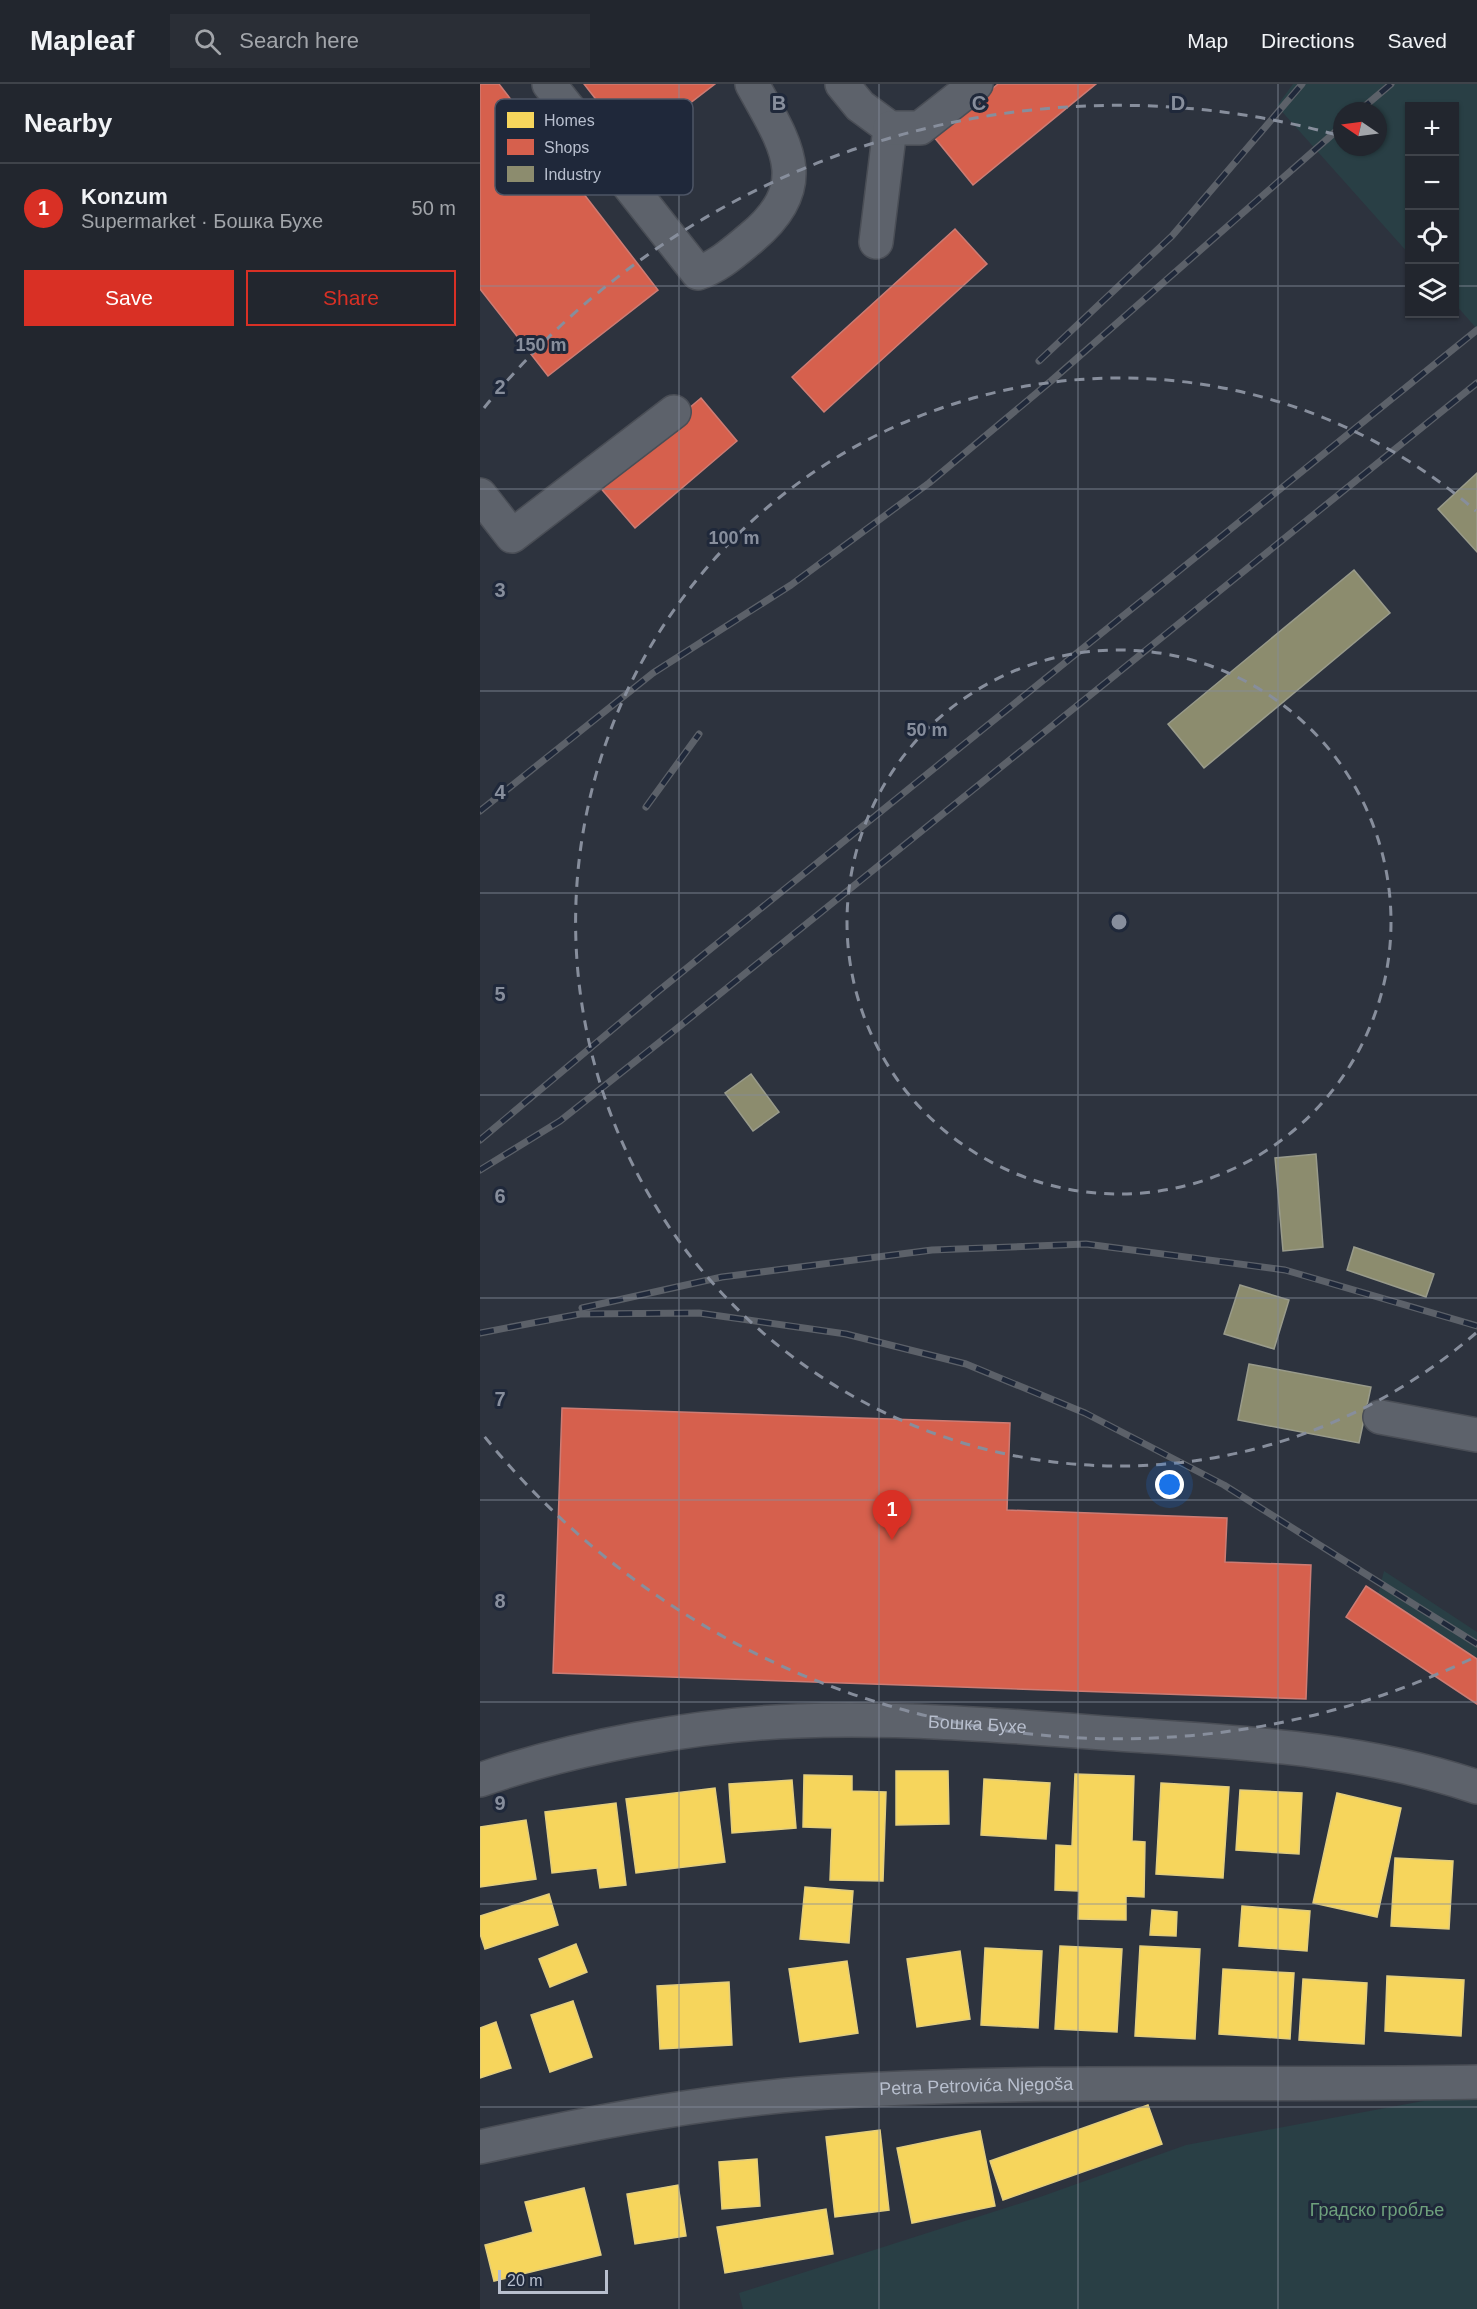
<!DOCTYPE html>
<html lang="en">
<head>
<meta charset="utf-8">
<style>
	body { margin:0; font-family:Helvetica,sans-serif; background:#2a2e36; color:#f1f3f6 }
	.controls { position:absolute; right:18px; top:18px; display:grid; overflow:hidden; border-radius:0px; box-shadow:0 2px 4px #0004 }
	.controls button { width:54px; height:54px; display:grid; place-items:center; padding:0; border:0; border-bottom:2px solid #3f434a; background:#22262e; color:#f1f3f6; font:30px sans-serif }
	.compass { position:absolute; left:853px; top:18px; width:54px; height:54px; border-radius:50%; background:#22262e; box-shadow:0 2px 4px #0004; rotate:283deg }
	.scale { position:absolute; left:18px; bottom:15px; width:110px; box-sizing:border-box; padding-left:6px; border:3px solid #b8bfce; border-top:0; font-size:16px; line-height:21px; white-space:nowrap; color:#b8bfce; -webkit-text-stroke:4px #1f283a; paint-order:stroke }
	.you { position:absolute; left:690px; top:1401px; width:21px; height:21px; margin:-15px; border:4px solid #fff; border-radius:50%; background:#1a73e8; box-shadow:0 0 0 9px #1a73e833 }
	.badge { display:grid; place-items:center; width:39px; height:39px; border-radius:50%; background:#d93025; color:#fff; font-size:20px; font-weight:700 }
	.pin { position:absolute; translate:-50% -50px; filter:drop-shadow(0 2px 3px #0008) }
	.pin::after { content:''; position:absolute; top:32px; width:21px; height:18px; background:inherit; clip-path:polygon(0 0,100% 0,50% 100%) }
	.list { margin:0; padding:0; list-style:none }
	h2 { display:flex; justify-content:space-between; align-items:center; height:78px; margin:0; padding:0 24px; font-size:26px }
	h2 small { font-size:20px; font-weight:400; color:#a2a5aa }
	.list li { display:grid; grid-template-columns:39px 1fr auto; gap:18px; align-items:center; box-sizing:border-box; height:90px; padding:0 24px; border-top:2px solid #3f434a }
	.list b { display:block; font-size:22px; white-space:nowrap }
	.list p { margin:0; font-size:20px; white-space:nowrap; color:#a2a5aa }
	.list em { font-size:20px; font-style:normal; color:#a2a5aa }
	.actions { display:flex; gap:12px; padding:18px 24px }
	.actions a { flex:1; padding:14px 0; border:2px solid #d93025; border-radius:0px; text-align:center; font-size:21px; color:#d93025 }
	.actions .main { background:#d93025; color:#fff }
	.icon { flex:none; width:33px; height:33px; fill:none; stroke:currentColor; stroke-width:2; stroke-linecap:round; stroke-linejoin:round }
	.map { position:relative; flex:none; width:997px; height:2225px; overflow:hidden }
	header { display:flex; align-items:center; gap:36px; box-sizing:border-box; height:84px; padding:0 30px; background:#22262e; border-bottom:2px solid #3f434a }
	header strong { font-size:28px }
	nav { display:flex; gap:33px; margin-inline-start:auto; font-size:21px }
	.search { width:420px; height:54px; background:#2a2e36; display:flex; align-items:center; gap:15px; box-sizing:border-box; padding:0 21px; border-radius:0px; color:#a2a5aa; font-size:22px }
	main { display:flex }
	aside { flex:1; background:#22262e }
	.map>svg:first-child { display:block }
	.green { fill:#293f45; fill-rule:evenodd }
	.homes { fill:#f6d55c; stroke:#e3ce7e; stroke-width:1.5 }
	.shops { fill:#d6604d; stroke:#cd7c74; stroke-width:1.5 }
	.industry { fill:#8c8c6e; stroke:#999b8b; stroke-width:1.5 }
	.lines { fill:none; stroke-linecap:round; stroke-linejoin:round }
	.minor-casing { stroke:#4a4e56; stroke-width:36 }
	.minor { stroke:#5d626b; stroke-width:33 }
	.rail-casing { stroke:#5c6169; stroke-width:7 }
	.rail { stroke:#1f283a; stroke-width:4.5; stroke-dasharray:14; stroke-linecap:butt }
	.grid { fill:none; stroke:#878e9c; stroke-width:1.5; stroke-opacity:0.55 }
	.ring { fill:none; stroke:#878e9c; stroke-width:3; stroke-dasharray:10 8 }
	.labels { text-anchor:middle; stroke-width:6; stroke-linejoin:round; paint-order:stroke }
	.street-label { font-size:18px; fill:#b8bfce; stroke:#1f283a }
	.park-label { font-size:18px; fill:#6ea07c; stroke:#1f283a }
	.key { fill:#1f283a; stroke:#4d5566; stroke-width:1.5 }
	.key-label { font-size:16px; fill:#b8bfce }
	.grid-label { font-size:20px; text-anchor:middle; font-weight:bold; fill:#878e9c; stroke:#1f283a; stroke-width:6; stroke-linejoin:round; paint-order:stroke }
	.centre { fill:#878e9c; stroke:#1f283a; stroke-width:3 }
	.ring-label { font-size:18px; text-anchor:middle; font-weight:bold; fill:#878e9c; stroke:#1f283a; stroke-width:6; stroke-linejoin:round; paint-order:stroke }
</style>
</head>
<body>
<header>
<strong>Mapleaf</strong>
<div class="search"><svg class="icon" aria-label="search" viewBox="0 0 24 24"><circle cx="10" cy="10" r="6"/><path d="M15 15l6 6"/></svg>Search here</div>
<nav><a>Map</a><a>Directions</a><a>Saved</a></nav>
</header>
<main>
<aside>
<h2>Nearby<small></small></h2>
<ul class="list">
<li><span class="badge">1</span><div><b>Konzum</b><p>Supermarket · Бошка Бухе</p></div><em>50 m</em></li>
</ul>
<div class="actions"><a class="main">Save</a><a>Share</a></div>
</aside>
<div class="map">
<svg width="997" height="2225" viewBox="0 0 997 2225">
	<rect width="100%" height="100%" fill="#2d333e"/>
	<!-- green -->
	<g class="green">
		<path d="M813,0H997V245L975,220L974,22H930L929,170L797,22ZM862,27H898V63H862Z"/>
		<polygon points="904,1487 997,1548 997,1586 896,1518"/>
		<polygon points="997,2007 997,2225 263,2225 259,2209 560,2113 706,2061"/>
	</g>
	<!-- homes -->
	<g class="homes">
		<polygon points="416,1687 468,1687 469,1740 416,1741"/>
		<polygon points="595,1690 654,1692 652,1757 665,1758 664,1813 646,1812 646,1836 598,1835 599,1807 575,1806 576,1761 592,1762"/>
		<polygon points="324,1691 372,1692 372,1707 406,1708 403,1797 350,1796 352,1744 323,1743"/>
		<polygon points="504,1695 570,1699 566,1755 501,1751"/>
		<polygon points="312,1696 316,1744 252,1749 249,1700"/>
		<polygon points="681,1699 749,1703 743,1794 676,1790"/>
		<polygon points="235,1704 245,1778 156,1789 146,1715"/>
		<polygon points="760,1706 822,1709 819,1770 756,1766"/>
		<polygon points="857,1709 921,1724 897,1833 833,1819"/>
		<polygon points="136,1719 146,1801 120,1804 117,1784 72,1789 65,1728"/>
		<polygon points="46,1736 56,1795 0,1803 0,1743"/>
		<polygon points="915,1774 973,1777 969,1845 911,1842"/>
		<polygon points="325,1803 373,1807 369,1859 320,1855"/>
		<polygon points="69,1810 78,1841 5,1865 0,1850 0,1832"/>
		<polygon points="762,1822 830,1827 827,1867 759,1862"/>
		<polygon points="672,1826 697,1828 696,1852 670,1851"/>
		<polygon points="96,1860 107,1888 70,1903 59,1875"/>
		<polygon points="580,1862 642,1865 637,1948 575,1945"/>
		<polygon points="660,1862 720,1865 715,1955 655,1952"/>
		<polygon points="505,1864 562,1867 558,1944 501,1941"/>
		<polygon points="480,1867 490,1935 437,1943 427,1875"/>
		<polygon points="367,1877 378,1949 320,1958 309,1885"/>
		<polygon points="743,1885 814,1889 810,1955 739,1950"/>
		<polygon points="907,1892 984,1896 981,1952 905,1947"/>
		<polygon points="823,1895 887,1899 884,1960 819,1956"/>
		<polygon points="249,1898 252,1961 180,1965 177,1902"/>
		<polygon points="93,1917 112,1973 70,1988 51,1931"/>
		<polygon points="16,1938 31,1984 0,1994 0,1944"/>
		<polygon points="668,2021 682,2060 523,2116 510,2077"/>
		<polygon points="400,2046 409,2126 355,2133 346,2053"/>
		<polygon points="500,2047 515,2122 432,2139 417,2064"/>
		<polygon points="277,2075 280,2122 242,2125 239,2078"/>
		<polygon points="198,2101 206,2152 155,2160 147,2110"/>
		<polygon points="104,2104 121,2171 14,2197 5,2161 53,2148 45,2118"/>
		<polygon points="346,2125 353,2170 245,2189 237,2143"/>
	</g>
	<!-- shops -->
	<g class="shops">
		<polygon points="0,0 19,0 178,206 68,292 0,205"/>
		<polygon points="104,0 235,0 153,63"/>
		<polygon points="518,0 616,0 493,101 454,53"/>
		<polygon points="475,145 507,180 344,328 312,293"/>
		<polygon points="221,314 257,357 155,444 118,401"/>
		<polygon points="82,1324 530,1339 527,1426 747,1434 745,1478 831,1481 826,1615 73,1589"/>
		<polygon points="886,1502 997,1575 997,1620 866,1533"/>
	</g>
	<!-- industry -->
	<g class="industry">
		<polygon points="997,389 997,468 958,425"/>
		<polygon points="874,486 910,529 724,684 688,640"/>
		<polygon points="271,990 299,1028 273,1047 245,1009"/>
		<polygon points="836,1070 843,1163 803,1167 795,1074"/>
		<polygon points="874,1163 954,1190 946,1213 867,1186"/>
		<polygon points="760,1201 809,1216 794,1265 744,1250"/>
		<polygon points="769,1280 891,1303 879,1359 758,1336"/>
	</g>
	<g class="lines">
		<defs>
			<g id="minor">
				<path d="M69,0L218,189C239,182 254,168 271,154C336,100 305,60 272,0"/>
				<polyline points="362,0 380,22 410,44 396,158"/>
				<polyline points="410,44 440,44 496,0"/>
				<polyline points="0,411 32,452 194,328"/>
				<polyline points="900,1333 997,1351"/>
				<path id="s1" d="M0,1696C94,1663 219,1640 318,1637C430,1633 541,1643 652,1651C769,1659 886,1665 997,1703"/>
				<path id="s2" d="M0,2063C118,2037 241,2014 363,2007C574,1995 786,2002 997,1998"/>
			</g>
		</defs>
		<!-- minor casing -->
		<use href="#minor" class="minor-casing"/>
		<!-- minor -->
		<use href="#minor" class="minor"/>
		<defs>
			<g id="rail">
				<polyline points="879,27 911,0"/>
				<polyline points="559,277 692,152 822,0"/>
				<polyline points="166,723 219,650"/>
				<polyline points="0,727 173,589 311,501 449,399 571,297 862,42"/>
				<polyline points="0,1056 176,909 997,246"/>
				<polyline points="0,1086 80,1037 200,942 997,299"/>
				<polyline points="102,1224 242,1193 452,1166 606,1160 805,1186 997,1242"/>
				<polyline points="0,1249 100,1230 219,1229 366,1250 486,1280 605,1329 744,1401 997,1560"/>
			</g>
		</defs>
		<!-- rail casing -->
		<use href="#rail" class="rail-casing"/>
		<!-- rail -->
		<use href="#rail" class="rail"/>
	</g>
	<!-- grid -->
	<path class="grid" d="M199,0V2225M399,0V2225M598,0V2225M798,0V2225M0,202H930M974,202H997M0,405H997M0,607H997M0,809H997M0,1011H997M0,1214H997M0,1416H997M0,1618H997M0,1820H997M0,2023H997"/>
	<!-- distance rings -->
	<g class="ring">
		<circle cx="639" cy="838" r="272"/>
		<path d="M996 1249A544 544 0 1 1 996 427"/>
		<path d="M991 1575A817 817 0 0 1 4 1352M4 324A817 817 0 0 1 857 51"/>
	</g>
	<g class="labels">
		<!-- street labels -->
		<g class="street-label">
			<text dy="6" stroke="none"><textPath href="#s1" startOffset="504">Бошка Бухе</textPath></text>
			<text dy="6" stroke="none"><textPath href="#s2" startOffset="501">Petra Petrovića Njegoša</textPath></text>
		</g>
		<!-- park labels -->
		<g class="park-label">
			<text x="897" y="2132">Градско гробље</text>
		</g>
	</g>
	<!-- legend -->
	<rect x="15" y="15" width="198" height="96" rx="9" class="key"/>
	<rect x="27" y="28" width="27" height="16" fill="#f6d55c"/>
	<rect x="27" y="55" width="27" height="16" fill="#d6604d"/>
	<rect x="27" y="82" width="27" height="16" fill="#8c8c6e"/>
	<g class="key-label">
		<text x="64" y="42">Homes</text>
		<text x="64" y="69">Shops</text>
		<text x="64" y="96">Industry</text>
	</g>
	<g class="grid-label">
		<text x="299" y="26">B</text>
		<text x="499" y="26">C</text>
		<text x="698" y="26">D</text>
		<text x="20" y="310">2</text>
		<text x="20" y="513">3</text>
		<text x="20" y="715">4</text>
		<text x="20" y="917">5</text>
		<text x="20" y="1119">6</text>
		<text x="20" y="1322">7</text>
		<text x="20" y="1524">8</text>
		<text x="20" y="1726">9</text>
	</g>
	<circle cx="639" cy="838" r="9" class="centre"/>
	<g class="ring-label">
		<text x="61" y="267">150 m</text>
		<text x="254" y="460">100 m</text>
		<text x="447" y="652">50 m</text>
	</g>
</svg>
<div class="controls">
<button>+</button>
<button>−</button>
<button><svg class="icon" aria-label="locate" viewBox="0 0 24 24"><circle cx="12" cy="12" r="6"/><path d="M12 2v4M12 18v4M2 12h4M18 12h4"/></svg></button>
<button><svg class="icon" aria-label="layers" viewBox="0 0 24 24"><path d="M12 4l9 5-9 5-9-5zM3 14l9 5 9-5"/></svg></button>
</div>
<svg class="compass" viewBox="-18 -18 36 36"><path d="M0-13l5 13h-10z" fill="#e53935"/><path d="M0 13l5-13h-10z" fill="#a2a5aa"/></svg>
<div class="scale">20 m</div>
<div class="you"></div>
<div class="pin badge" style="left:412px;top:1456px">1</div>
</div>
</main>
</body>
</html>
